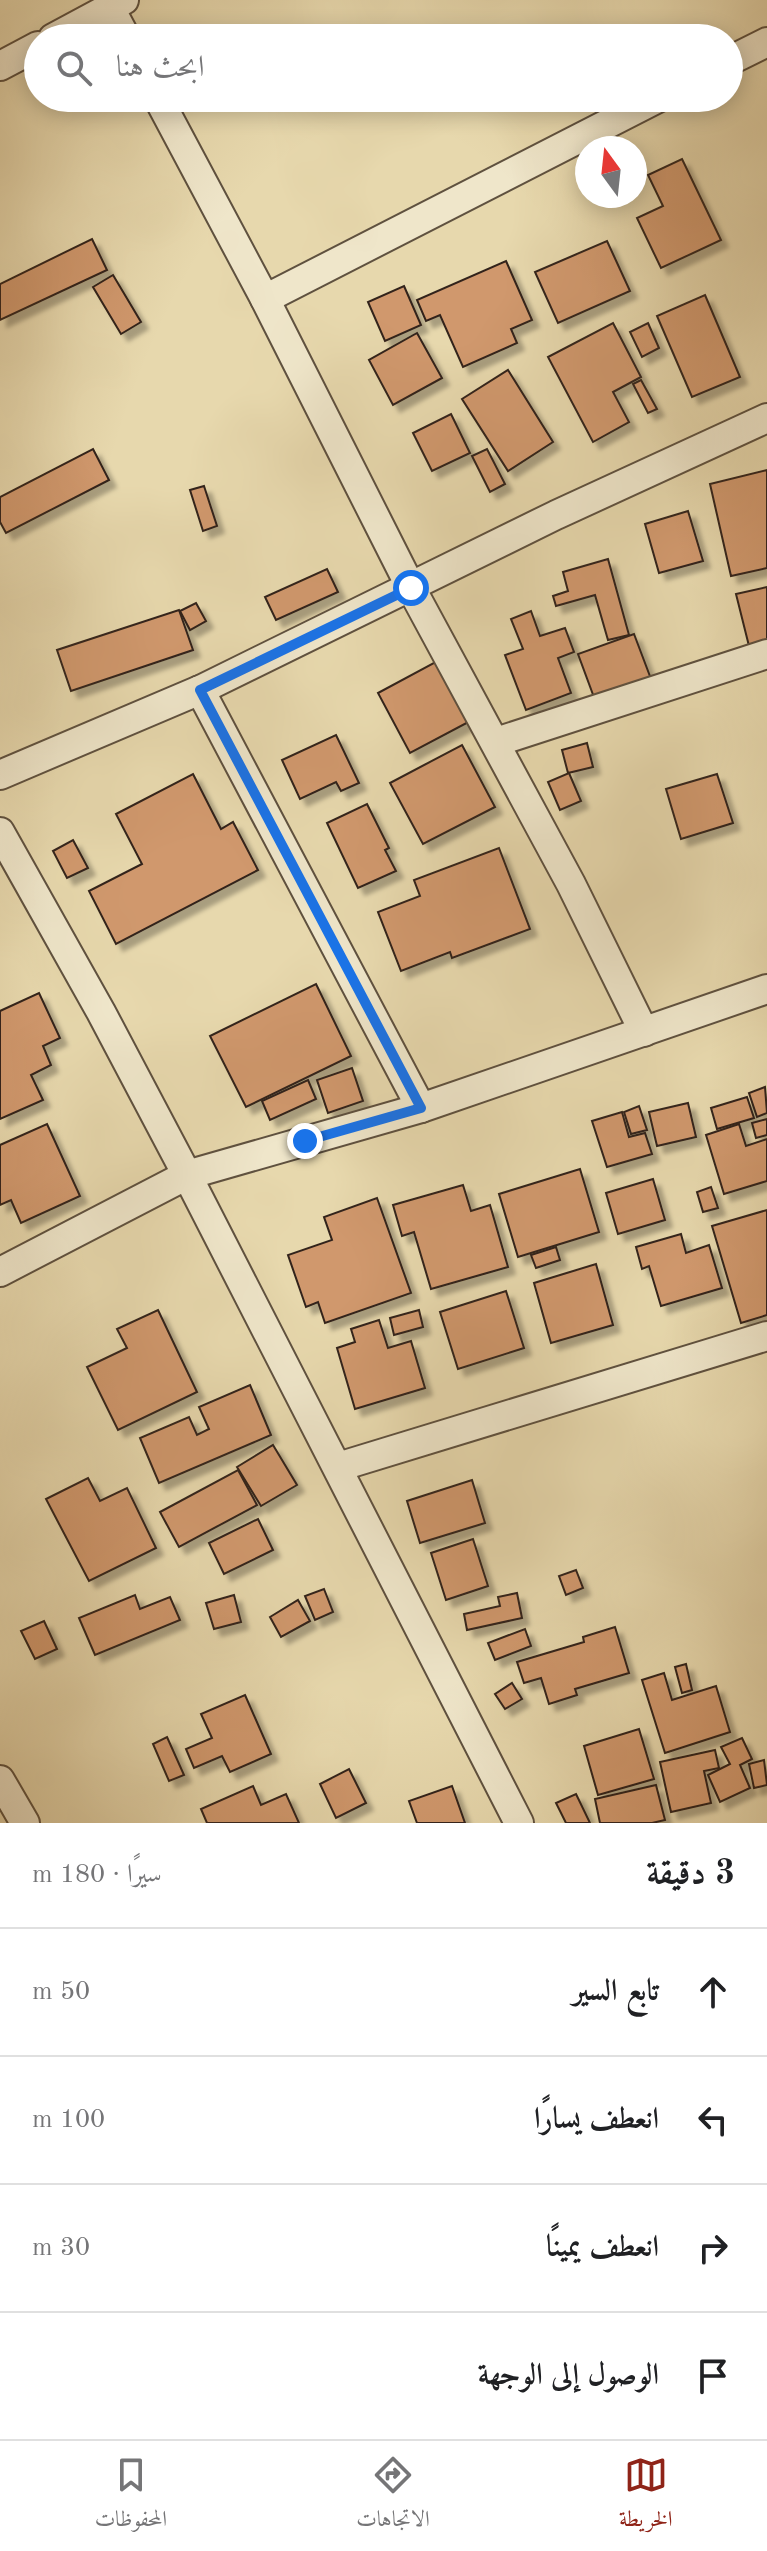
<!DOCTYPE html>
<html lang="ar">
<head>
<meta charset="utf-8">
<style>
	body { margin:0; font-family:"Old Standard TT",Amiri,serif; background:#f6f6f6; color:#202124; direction:rtl }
	.compass { position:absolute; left:575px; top:136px; width:72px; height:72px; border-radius:50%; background:#fff; box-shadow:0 4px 20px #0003; rotate:345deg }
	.stop { position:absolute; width:24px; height:24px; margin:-18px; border:6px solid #1a73e8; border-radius:50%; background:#fff }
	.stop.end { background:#1a73e8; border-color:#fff; box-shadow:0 2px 8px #0008 }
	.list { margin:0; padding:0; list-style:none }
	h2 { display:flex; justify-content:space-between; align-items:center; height:104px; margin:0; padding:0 32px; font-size:34px }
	h2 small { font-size:26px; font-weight:400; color:#757577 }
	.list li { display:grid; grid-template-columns:52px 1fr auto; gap:24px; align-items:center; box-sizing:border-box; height:128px; padding:0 32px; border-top:2px solid #e0e0e0 }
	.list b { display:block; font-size:30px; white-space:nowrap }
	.list em { font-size:26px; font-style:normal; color:#757577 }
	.icon { flex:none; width:44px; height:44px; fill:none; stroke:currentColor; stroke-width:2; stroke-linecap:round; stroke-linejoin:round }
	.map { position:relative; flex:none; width:767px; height:1823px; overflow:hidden; direction:ltr }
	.search { position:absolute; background:#fff; box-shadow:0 4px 20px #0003; left:24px; right:24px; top:24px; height:88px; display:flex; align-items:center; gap:20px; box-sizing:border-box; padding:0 28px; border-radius:44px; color:#757577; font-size:30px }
	.sheet { height:616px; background:#fff }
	nav { display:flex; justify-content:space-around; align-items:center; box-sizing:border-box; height:112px; border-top:2px solid #e0e0e0; background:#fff; font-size:22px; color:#757577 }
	nav a { display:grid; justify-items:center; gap:4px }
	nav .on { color:#8f2418 }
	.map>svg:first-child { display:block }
	.building { fill:#d0986d; stroke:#32241a; stroke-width:2; filter:url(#shadow) }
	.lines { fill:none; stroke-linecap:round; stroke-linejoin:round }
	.minor-casing { stroke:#5f513f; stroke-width:32 }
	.minor { stroke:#efe6ca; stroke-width:28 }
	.route { stroke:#1a73e8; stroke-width:10 }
</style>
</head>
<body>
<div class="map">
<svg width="767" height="1823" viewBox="0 0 767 1823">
	<defs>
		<filter id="shadow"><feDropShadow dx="7" dy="7" stdDeviation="2" flood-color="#0004"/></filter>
	</defs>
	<rect width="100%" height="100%" fill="#e7d8ad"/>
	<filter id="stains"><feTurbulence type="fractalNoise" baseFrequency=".0025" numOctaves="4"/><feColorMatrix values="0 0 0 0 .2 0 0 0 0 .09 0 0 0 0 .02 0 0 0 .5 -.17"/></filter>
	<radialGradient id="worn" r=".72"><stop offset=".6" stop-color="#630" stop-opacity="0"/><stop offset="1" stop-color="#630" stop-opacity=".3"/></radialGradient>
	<!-- building -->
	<g class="building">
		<polygon points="682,159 721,240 661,268 637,218 663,206 648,175"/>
		<polygon points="92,239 107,270 0,320 0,284"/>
		<polygon points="607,241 630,291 558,323 535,272"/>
		<polygon points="506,261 532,320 511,329 517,343 463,367 440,315 426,321 417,300"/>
		<polygon points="113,275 141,322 121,334 93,287"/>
		<polygon points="404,286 421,325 385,341 368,302"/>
		<polygon points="705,295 740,377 692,397 657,316"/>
		<polygon points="613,323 641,377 613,392 629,422 593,442 548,357"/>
		<polygon points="648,323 659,348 642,357 630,332"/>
		<polygon points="417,333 442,378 393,405 369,360"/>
		<polygon points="508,370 553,442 508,471 462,399"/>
		<polygon points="641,380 657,409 648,413 633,384"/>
		<polygon points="451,414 470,453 432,471 413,433"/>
		<polygon points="93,449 109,480 6,533 0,522 0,497"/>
		<polygon points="487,449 505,484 490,492 472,456"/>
		<polygon points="767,470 767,568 731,576 710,484"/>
		<polygon points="204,486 217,526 203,531 190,490"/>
		<polygon points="688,511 703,561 659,573 645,524"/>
		<polygon points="608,559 629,635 608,640 595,595 556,606 553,596 568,591 563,572"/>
		<polygon points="327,569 338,592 276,620 265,597"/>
		<polygon points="767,587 767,646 750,650 736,594"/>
		<polygon points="196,603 206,621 190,630 180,611"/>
		<polygon points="179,610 193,650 71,691 57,650"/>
		<polygon points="531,611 540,636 565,628 574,652 558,658 571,693 526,710 505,655 523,649 511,619"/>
		<polygon points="634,634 651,679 595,700 578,654"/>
		<polygon points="443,658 476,718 410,753 378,693"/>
		<polygon points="336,735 359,783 341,791 336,782 300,799 282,760"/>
		<polygon points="587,743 593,767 568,773 562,750"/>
		<polygon points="462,745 495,807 423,844 390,783"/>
		<polygon points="569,773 581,801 560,810 548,782"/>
		<polygon points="193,774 221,829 233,822 258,870 116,944 89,891 142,864 116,814"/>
		<polygon points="717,774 733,823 681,839 666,789"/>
		<polygon points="367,804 389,848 385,850 396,871 358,888 327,823"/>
		<polygon points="73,840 88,868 67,878 53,851"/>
		<polygon points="499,848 530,929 452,958 450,952 401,971 378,912 420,896 414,880"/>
		<polygon points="316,984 351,1056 246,1107 210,1036"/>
		<polygon points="39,993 60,1038 43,1046 51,1065 31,1075 43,1100 0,1119 0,1011"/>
		<polygon points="352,1068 363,1101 328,1113 317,1080"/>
		<polygon points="308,1080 316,1099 270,1120 262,1101"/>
		<polygon points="765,1087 767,1113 757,1117 749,1093"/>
		<polygon points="747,1097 754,1118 717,1129 711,1108"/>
		<polygon points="688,1103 696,1137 657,1146 649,1112"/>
		<polygon points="639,1106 647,1130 631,1134 624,1112"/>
		<polygon points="622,1112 629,1137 645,1133 652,1154 607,1167 592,1121"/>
		<polygon points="767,1119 767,1135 756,1138 752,1123"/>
		<polygon points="47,1124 80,1196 21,1223 11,1200 0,1205 0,1145"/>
		<polygon points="739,1124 746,1146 767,1139 767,1181 724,1194 706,1135"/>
		<polygon points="580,1169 599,1232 518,1257 499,1194"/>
		<polygon points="653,1179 665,1220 618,1234 606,1193"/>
		<polygon points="463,1185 471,1211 490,1205 508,1267 431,1289 414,1232 402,1236 393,1205"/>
		<polygon points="711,1187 718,1208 703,1212 697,1192"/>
		<polygon points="377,1198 411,1293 325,1323 318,1302 306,1307 288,1255 332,1240 324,1217"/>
		<polygon points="767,1210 767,1315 741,1323 712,1226"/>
		<polygon points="681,1234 686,1253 709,1245 722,1288 661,1306 649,1266 642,1269 636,1247"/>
		<polygon points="556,1247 560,1260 536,1268 531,1255"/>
		<polygon points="596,1264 613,1325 551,1343 534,1283"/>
		<polygon points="506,1291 524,1348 458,1369 440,1312"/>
		<polygon points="158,1310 197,1392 118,1430 87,1367 127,1348 117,1329"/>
		<polygon points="419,1310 423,1327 394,1335 390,1318"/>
		<polygon points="379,1320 388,1348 411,1341 425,1388 355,1409 337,1348 355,1342 351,1329"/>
		<polygon points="250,1385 271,1435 159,1483 140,1438 189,1417 197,1435 209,1429 199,1407"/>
		<polygon points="273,1445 297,1485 261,1506 237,1467"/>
		<polygon points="238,1470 257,1505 179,1547 160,1512"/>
		<polygon points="88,1478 100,1501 127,1488 156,1548 89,1581 46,1499"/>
		<polygon points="472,1480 485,1523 420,1543 407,1501"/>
		<polygon points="258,1519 273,1550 224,1574 209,1543"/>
		<polygon points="473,1539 488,1586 446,1600 431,1553"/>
		<polygon points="576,1570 583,1588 566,1595 559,1576"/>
		<polygon points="324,1589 333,1612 315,1620 305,1596"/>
		<polygon points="517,1593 522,1618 467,1630 464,1614 500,1606 498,1597"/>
		<polygon points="135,1595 140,1609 170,1597 180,1620 95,1655 79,1618"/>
		<polygon points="234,1595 241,1622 214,1629 206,1603"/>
		<polygon points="298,1600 310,1621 281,1637 270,1617"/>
		<polygon points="44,1621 57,1649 35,1659 21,1631"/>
		<polygon points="615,1627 629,1673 575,1689 577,1695 549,1704 541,1678 524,1683 517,1662 584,1642 583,1637"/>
		<polygon points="525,1629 531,1646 495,1660 488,1643"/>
		<polygon points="686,1664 692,1690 682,1693 675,1667"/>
		<polygon points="664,1673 672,1700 716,1686 730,1732 665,1753 642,1680"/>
		<polygon points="512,1683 522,1699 505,1709 495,1694"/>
		<polygon points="245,1695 271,1754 230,1772 222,1756 194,1768 186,1749 212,1738 201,1714"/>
		<polygon points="639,1729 654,1779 598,1795 584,1746"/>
		<polygon points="167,1737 184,1775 169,1781 153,1744"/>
		<polygon points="742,1738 752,1759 740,1765 750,1788 720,1802 708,1775 730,1764 721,1747"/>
		<polygon points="715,1750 719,1768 704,1771 711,1803 671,1812 660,1762"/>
		<polygon points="764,1760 767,1785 754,1788 749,1764"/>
		<polygon points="349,1769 366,1803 336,1818 320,1784"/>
		<polygon points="656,1785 665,1820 652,1823 600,1823 595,1799"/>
		<polygon points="253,1786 261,1805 286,1794 299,1823 207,1823 201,1809"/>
		<polygon points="452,1786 465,1823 417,1823 409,1801"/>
		<polygon points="576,1794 590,1823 566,1823 556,1803"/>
	</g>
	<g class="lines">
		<defs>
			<g id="minor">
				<polyline points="110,8 126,38"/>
				<polyline points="53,38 124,0"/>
				<polyline points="729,61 767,42"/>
				<polyline points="0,66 38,46"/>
				<polyline points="158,98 265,299 411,588 571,884 644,1032"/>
				<polyline points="265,299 658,98"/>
				<polyline points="200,690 421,1108"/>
				<polyline points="496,742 767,654"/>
				<polyline points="0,775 200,690 556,515 767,418"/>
				<polyline points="0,832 101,1012 187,1175 519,1823"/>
				<polyline points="0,1272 187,1175 421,1108 767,989"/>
				<polyline points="338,1467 767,1336"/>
				<polyline points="0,1780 25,1823"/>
			</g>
		</defs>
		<!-- minor casing -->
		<use href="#minor" class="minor-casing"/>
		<!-- minor -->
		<use href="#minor" class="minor"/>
	</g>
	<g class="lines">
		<!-- route -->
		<polyline class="route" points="305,1141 421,1108 200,690 411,588"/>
	</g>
	<rect width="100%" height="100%" filter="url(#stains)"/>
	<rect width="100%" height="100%" fill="url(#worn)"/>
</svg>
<svg class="compass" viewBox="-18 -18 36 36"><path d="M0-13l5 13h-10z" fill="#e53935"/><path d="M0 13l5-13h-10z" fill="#757577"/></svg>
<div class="stop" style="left:411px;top:588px"></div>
<div class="stop end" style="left:305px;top:1141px"></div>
<div class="search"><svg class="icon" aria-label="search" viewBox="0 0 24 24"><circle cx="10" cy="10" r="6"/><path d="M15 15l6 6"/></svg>ابحث هنا</div>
</div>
<section class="sheet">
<h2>3 دقيقة<small>سيرًا · 180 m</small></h2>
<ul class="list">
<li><svg class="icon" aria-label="ahead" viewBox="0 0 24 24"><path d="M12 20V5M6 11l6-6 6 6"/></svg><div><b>تابع السير</b></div><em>50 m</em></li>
<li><svg class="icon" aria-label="left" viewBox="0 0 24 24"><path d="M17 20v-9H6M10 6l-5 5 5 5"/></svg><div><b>انعطف يسارًا</b></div><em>100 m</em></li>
<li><svg class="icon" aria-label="right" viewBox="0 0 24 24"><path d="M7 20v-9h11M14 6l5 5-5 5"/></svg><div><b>انعطف يمينًا</b></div><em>30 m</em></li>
<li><svg class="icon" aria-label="arrive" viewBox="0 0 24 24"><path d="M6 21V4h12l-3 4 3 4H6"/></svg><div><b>الوصول إلى الوجهة</b></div></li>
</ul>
</section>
<nav>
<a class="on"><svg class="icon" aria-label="map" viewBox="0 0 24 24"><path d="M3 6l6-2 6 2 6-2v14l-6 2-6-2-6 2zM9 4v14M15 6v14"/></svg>الخريطة</a>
<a><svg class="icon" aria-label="directions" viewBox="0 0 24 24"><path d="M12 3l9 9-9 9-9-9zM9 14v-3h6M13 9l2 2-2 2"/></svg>الاتجاهات</a>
<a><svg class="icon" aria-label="saved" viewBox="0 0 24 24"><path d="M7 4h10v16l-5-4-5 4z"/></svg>المحفوظات</a>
</nav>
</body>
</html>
